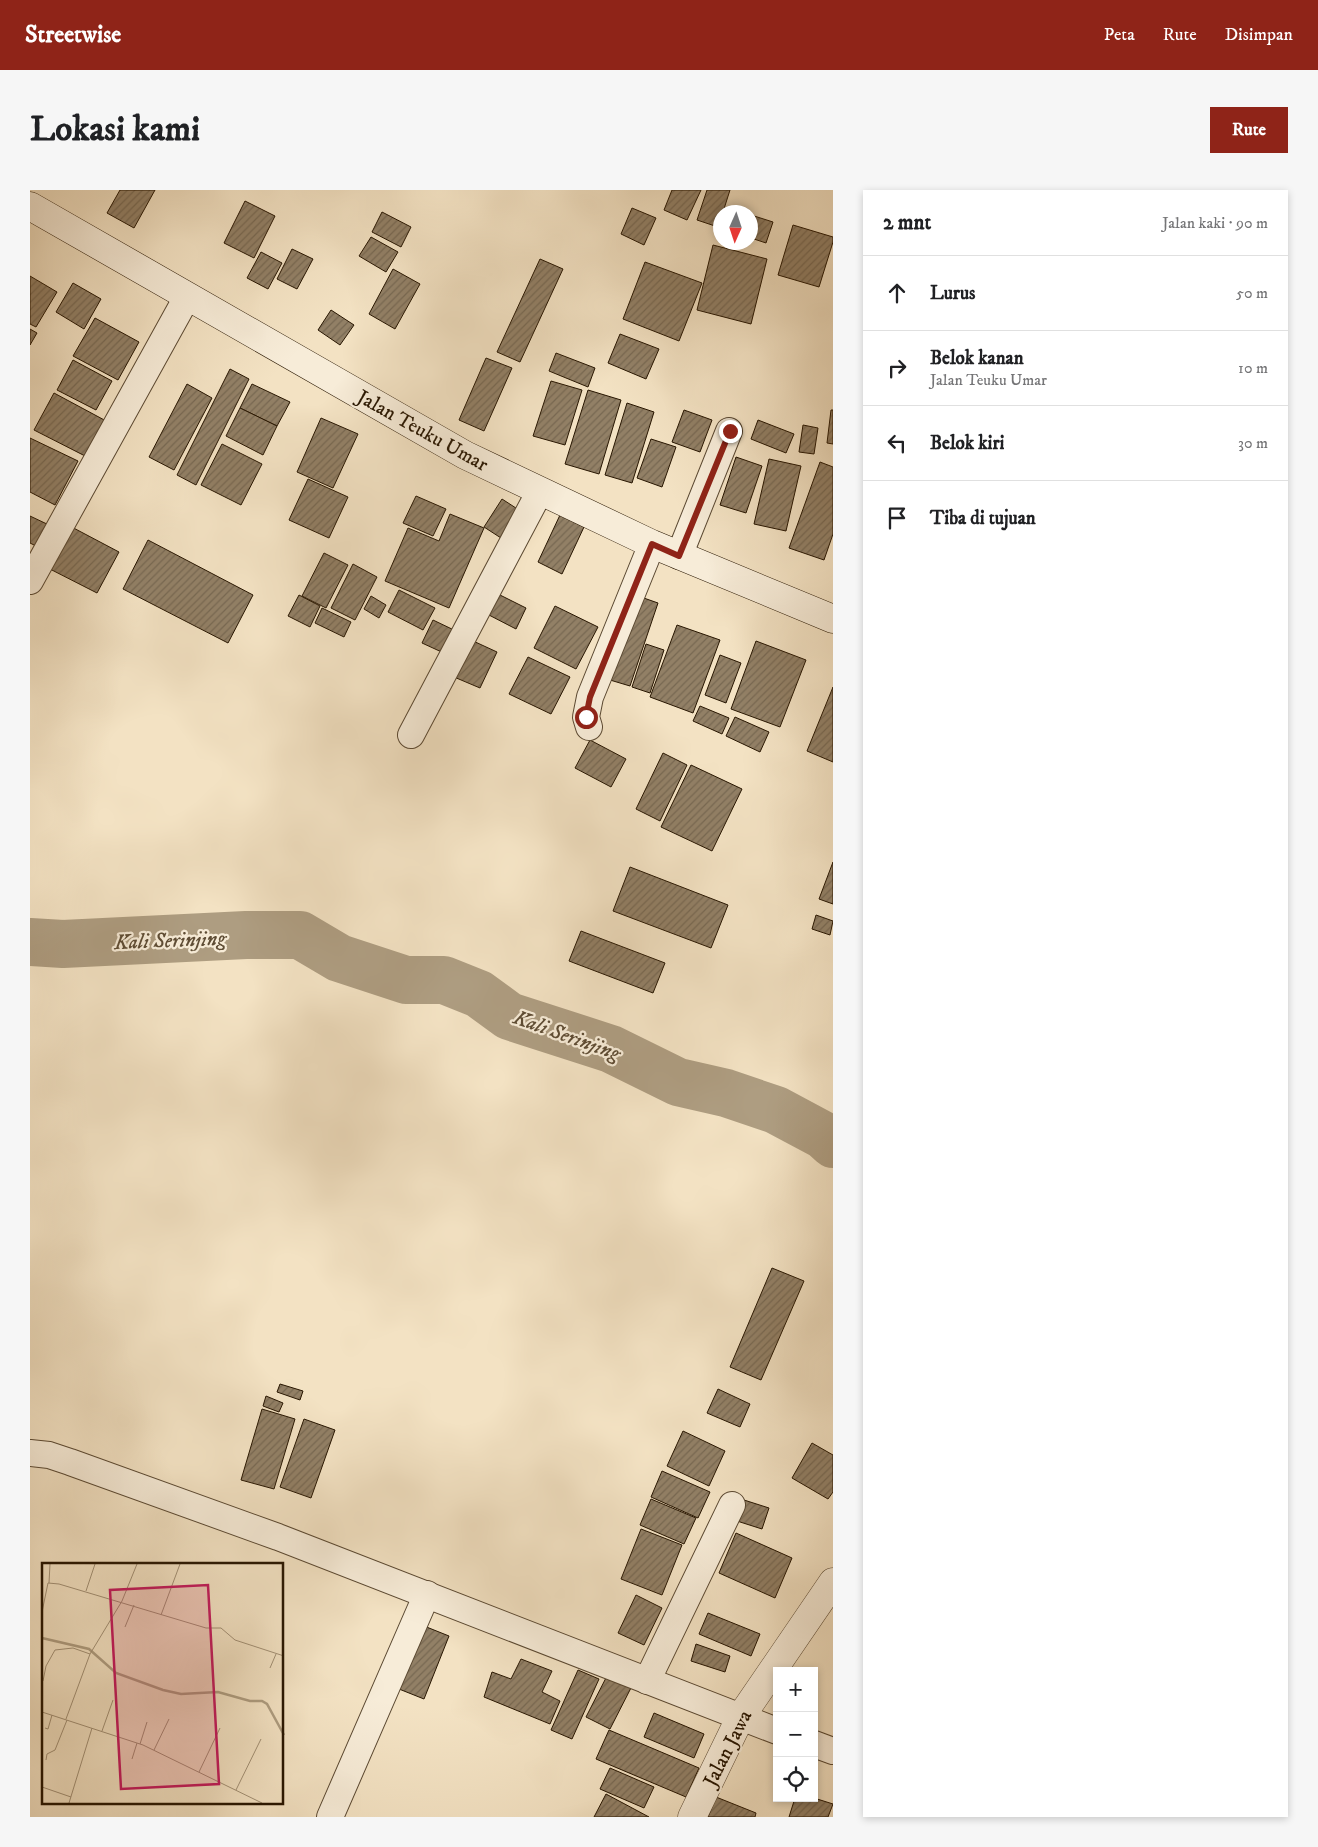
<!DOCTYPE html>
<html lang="id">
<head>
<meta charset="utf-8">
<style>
	body { margin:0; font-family:"IM FELL DW Pica",serif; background:#f6f6f6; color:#202124 }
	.controls { position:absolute; right:15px; bottom:15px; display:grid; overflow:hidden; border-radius:0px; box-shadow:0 2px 8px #0003 }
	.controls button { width:45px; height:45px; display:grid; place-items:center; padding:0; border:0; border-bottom:1px solid #e0e0e0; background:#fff; color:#202124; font:25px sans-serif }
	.compass { position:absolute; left:683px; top:15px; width:45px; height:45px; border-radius:50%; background:#fff; box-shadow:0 2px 8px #0003; rotate:183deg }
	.stop { position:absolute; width:15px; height:15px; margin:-11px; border:4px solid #8f2418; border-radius:50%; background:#fff }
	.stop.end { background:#8f2418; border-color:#fff; box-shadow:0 1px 5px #0008 }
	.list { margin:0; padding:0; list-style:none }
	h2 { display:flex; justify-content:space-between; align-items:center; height:65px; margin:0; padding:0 20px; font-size:21px }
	h2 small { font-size:16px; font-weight:400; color:#757577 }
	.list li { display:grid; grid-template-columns:32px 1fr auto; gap:15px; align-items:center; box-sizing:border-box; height:75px; padding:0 20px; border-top:1px solid #e0e0e0 }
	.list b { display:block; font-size:19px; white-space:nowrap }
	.list p { margin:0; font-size:16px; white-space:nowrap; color:#757577 }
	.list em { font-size:16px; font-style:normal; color:#757577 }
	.icon { flex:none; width:28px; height:28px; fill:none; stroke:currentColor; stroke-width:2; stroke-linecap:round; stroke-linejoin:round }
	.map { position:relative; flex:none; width:803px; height:1627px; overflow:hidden; border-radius:0px }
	header { display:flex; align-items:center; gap:30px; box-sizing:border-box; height:70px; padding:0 25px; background:#8f2418; color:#fff }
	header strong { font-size:24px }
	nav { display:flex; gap:28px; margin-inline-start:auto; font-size:18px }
	.intro { display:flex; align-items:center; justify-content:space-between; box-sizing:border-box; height:120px; padding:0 30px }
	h1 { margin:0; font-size:35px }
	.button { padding:12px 22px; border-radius:0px; background:#8f2418; color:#fff; font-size:18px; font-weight:700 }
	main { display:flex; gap:30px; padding:0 30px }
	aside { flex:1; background:#fff; border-radius:0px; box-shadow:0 2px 8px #0003 }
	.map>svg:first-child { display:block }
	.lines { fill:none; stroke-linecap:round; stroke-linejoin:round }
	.river { stroke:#ae9d81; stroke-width:48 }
	.building { fill:url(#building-hatch); stroke:#281601 }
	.minor-casing { stroke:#5b4932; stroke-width:28 }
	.tertiary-casing { stroke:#5b4932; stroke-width:29 }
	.secondary-casing { stroke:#281601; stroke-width:29 }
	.minor { stroke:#f7ecd8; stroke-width:26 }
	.tertiary { stroke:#f7ecd8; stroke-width:28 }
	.secondary { stroke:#f7ecd8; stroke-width:28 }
	.route { stroke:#8f2418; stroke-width:6 }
	.labels { text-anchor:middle; stroke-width:4.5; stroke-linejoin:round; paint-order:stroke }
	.street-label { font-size:20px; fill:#281601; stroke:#f7ecd8 }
	.water-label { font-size:21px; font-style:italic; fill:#5e4c34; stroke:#f7ecd8 }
	.inset-river { fill:none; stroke:#ae9d81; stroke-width:2.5 }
	.inset-road { fill:none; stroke:#a29075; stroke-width:1 }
	.view { fill:#c2185b; fill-opacity:0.15; stroke:#c2185b; stroke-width:2.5 }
	.inset-edge { fill:none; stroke:#281601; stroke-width:2.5 }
</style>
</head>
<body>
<header>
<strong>Streetwise</strong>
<nav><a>Peta</a><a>Rute</a><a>Disimpan</a></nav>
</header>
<div class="intro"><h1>Lokasi kami</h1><a class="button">Rute</a></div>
<main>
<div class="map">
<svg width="803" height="1627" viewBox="0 0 803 1627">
	<defs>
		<pattern id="building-hatch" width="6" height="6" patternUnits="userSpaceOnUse" patternTransform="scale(1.25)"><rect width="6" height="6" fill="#928066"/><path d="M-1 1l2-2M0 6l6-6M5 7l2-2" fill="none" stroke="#776852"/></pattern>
	</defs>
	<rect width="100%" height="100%" fill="#f3e2c3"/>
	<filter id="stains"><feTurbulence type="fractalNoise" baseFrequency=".004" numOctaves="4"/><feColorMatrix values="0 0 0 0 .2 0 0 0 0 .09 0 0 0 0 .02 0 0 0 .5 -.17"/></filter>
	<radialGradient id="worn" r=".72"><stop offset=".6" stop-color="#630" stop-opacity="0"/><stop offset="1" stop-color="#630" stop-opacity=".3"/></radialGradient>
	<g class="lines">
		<!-- river -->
		<polyline class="river" points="0,752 33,754 216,745 270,745 309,768 376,790 414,790 449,804 479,826 581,859 648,892 696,903 746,920 793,945 803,954"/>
	</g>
	<!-- building -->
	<g class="building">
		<polygon points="90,0 125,0 104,38 77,23"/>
		<polygon points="642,0 671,0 657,30 634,20"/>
		<polygon points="677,0 700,0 693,22 691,22 688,37 667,30"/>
		<polygon points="215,11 245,26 224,68 194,53"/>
		<polygon points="602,18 626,28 614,55 591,44"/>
		<polygon points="699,18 712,22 698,22"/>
		<polygon points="352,22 381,37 371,57 342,42"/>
		<polygon points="721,25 743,32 736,53 721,48"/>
		<polygon points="763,35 803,47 803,52 789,97 748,85"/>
		<polygon points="341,47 368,62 356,82 329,66"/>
		<polygon points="683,55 737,69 721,134 667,120"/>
		<polygon points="262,59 283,69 267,99 247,89"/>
		<polygon points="231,62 252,73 238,99 217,88"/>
		<polygon points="510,69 533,79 490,172 467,162"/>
		<polygon points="615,72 672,93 649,151 593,129"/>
		<polygon points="363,79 390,94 365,139 339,124"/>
		<polygon points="0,86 27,102 6,137 0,134"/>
		<polygon points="43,93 71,109 54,139 26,122"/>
		<polygon points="301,120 324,135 310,155 288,140"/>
		<polygon points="65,128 109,152 88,190 43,166"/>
		<polygon points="0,139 7,143 0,155"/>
		<polygon points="590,144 629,159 616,189 578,173"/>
		<polygon points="526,163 565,178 558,197 519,181"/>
		<polygon points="456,168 482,178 454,241 429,230"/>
		<polygon points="43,170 82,191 66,220 27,200"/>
		<polygon points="200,179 219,189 166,295 147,285"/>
		<polygon points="521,191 552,200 535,255 503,246"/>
		<polygon points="157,194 182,208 144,280 119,267"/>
		<polygon points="222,194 260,212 247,236 210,218"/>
		<polygon points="558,200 591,210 569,284 535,274"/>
		<polygon points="24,203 78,232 59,268 4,240"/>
		<polygon points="597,213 624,222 602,293 575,285"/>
		<polygon points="210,218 247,236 233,265 196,246"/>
		<polygon points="654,220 682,230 670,262 642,252"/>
		<polygon points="801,220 803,220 803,254 797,253"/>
		<polygon points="291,228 328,244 303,298 267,282"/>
		<polygon points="728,230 764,244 756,263 721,249"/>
		<polygon points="773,235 788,238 784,264 769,262"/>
		<polygon points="0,248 48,271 25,315 0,302"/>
		<polygon points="621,249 646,257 632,297 607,288"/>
		<polygon points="192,254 232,274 211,315 171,295"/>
		<polygon points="706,267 732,276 716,323 690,315"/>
		<polygon points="739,269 771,276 756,341 724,334"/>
		<polygon points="790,272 803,277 803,344 794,370 759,358"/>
		<polygon points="278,289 318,307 299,348 259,330"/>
		<polygon points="386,306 416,319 403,346 373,333"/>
		<polygon points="472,309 489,320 471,348 454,337"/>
		<polygon points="420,324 454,338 419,418 355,391 378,338 409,351"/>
		<polygon points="530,325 554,337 532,384 508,372"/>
		<polygon points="0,326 19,335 8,357 0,353"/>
		<polygon points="36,334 89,362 67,403 14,376"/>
		<polygon points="118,350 223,405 198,453 93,399"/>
		<polygon points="294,363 318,375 296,418 272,406"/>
		<polygon points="323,374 347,387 325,430 301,418"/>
		<polygon points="369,400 405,418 393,440 358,422"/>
		<polygon points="468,404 496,418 486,439 457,424"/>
		<polygon points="269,405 290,416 280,437 258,426"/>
		<polygon points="341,406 356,415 349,428 334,419"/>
		<polygon points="608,406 628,413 600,496 580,490"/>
		<polygon points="525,416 568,437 546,479 504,458"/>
		<polygon points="292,418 321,432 314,447 285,433"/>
		<polygon points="403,430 426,441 416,464 392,453"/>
		<polygon points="647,435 690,450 663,523 620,507"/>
		<polygon points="441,450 467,462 450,498 424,487"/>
		<polygon points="726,451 776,470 750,537 701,519"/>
		<polygon points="616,454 634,460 620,503 602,497"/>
		<polygon points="690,465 711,473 696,513 675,505"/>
		<polygon points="498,467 540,487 521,524 479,504"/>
		<polygon points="803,497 803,572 777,561"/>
		<polygon points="670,516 699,528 692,544 663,531"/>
		<polygon points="705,527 739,542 730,562 696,546"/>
		<polygon points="560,550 596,569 581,597 545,578"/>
		<polygon points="633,563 657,575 630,631 606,619"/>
		<polygon points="661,575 712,599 682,661 631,637"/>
		<polygon points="803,672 803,714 789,709"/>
		<polygon points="600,677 698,715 681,758 583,721"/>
		<polygon points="786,725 803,731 800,745 782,739"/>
		<polygon points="551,741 635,773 623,803 539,771"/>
		<polygon points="742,1078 774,1091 731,1190 700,1177"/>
		<polygon points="250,1194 273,1201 270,1210 247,1202"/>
		<polygon points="688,1199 720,1214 710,1237 677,1223"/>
		<polygon points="236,1206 253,1213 249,1222 233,1216"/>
		<polygon points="232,1219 265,1229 244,1299 211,1290"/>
		<polygon points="274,1229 305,1240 281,1308 250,1297"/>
		<polygon points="653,1241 695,1261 679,1296 637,1276"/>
		<polygon points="782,1253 803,1265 803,1302 798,1309 762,1288"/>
		<polygon points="632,1281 680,1302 668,1328 621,1307"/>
		<polygon points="621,1309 666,1328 654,1354 610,1335"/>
		<polygon points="714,1310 739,1318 732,1339 707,1331"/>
		<polygon points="611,1339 652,1355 632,1405 591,1389"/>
		<polygon points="706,1343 762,1368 745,1408 689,1383"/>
		<polygon points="606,1405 632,1418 614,1455 588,1443"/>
		<polygon points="678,1423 730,1444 721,1466 669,1444"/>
		<polygon points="389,1434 419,1446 394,1509 364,1497"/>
		<polygon points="666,1454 700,1466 695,1482 661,1471"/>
		<polygon points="491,1469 522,1481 512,1502 530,1511 520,1534 454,1507 462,1482 481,1489"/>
		<polygon points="548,1480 569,1489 542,1549 521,1540"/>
		<polygon points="580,1480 604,1492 580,1539 556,1527"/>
		<polygon points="624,1523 674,1544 664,1568 614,1547"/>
		<polygon points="579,1540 669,1578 656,1607 566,1569"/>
		<polygon points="580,1578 624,1597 614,1618 570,1599"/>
		<polygon points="576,1604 619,1627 564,1627"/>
		<polygon points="686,1607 726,1623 725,1627 678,1627"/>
		<polygon points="765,1608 784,1608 803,1614 798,1627 759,1627"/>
	</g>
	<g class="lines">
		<defs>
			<g id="minor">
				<polyline points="649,366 699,241"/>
				<polyline points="0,391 157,107"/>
				<polyline points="559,537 556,527 560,507 622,354"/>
				<polyline points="381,545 510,301"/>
				<polyline points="0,1263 19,1265 40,1272 248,1347 747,1541"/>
				<polyline points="617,1491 702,1315"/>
				<polyline points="784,1554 803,1561"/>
				<polyline points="300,1627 397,1404"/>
			</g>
			<polyline id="tertiary" points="662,1627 710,1528 803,1392"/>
			<polyline id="secondary" points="0,16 435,265 622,354 803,429"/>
		</defs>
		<!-- minor casing -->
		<use href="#minor" class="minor-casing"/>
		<!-- tertiary casing -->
		<use href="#tertiary" class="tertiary-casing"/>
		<!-- secondary casing -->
		<use href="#secondary" class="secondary-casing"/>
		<!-- minor -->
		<use href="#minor" class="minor"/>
		<!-- tertiary -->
		<use href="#tertiary" class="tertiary"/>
		<!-- secondary -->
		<use href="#secondary" class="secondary"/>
	</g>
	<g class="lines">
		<!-- route -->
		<polyline class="route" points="556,527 560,507 622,354 649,366 700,241"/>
	</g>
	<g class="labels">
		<!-- street labels -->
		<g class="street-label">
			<text transform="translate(393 240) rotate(29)" y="7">Jalan Teuku Umar</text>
			<text transform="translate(697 1558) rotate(-63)" y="7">Jalan Jawa</text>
		</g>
		<!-- water labels -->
		<g class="water-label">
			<text transform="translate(140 750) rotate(-2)" y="7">Kali Serinjing</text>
			<text transform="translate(537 845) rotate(20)" y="7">Kali Serinjing</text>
		</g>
	</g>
	<!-- overview -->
	<g transform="translate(12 1373)">
		<rect width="241" height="241" fill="#f3e2c3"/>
		<path class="inset-river" d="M0,75L47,86L74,110L121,127L139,131L176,129L208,138H220L225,141L242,172"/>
		<path class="inset-road" d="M7,20L8,1M44,28L53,1M0,49L6,20L17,21L164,65H179L193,77L242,93M119,52L138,1M83,64L92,42M228,105L234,91M1,118L4,103L13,87L31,85L48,91M0,149L101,182L220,240M24,156L48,91L80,38L95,1M3,165L6,166L10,152M60,168L71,137M98,181L105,159M112,187L127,156M90,196L95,180M4,197L5,191L13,187L25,157M157,209L178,165M0,224L29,234M194,227L219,176M27,240L50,165"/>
		<path class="view" d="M166,22L177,221L79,226L68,27Z"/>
		<rect width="241" height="241" class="inset-edge"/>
	</g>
	<rect width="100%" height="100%" filter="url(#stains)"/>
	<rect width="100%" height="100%" fill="url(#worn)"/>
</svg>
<div class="controls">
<button>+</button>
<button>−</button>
<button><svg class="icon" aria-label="locate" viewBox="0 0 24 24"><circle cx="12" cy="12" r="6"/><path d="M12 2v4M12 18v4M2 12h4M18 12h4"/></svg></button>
</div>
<svg class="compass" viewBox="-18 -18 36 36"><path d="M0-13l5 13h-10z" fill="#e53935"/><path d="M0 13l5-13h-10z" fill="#757577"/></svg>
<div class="stop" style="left:556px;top:527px"></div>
<div class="stop end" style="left:700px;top:241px"></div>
</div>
<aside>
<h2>2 mnt<small>Jalan kaki · 90 m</small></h2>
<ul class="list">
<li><svg class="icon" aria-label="ahead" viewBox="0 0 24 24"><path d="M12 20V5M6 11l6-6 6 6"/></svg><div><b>Lurus</b></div><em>50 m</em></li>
<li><svg class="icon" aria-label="right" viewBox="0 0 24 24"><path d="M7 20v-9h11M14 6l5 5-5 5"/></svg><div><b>Belok kanan</b><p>Jalan Teuku Umar</p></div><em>10 m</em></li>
<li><svg class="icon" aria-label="left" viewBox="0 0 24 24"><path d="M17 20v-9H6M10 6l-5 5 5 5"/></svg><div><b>Belok kiri</b></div><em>30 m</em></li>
<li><svg class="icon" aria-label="arrive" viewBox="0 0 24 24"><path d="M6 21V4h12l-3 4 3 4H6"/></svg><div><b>Tiba di tujuan</b></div></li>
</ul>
</aside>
</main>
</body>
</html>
